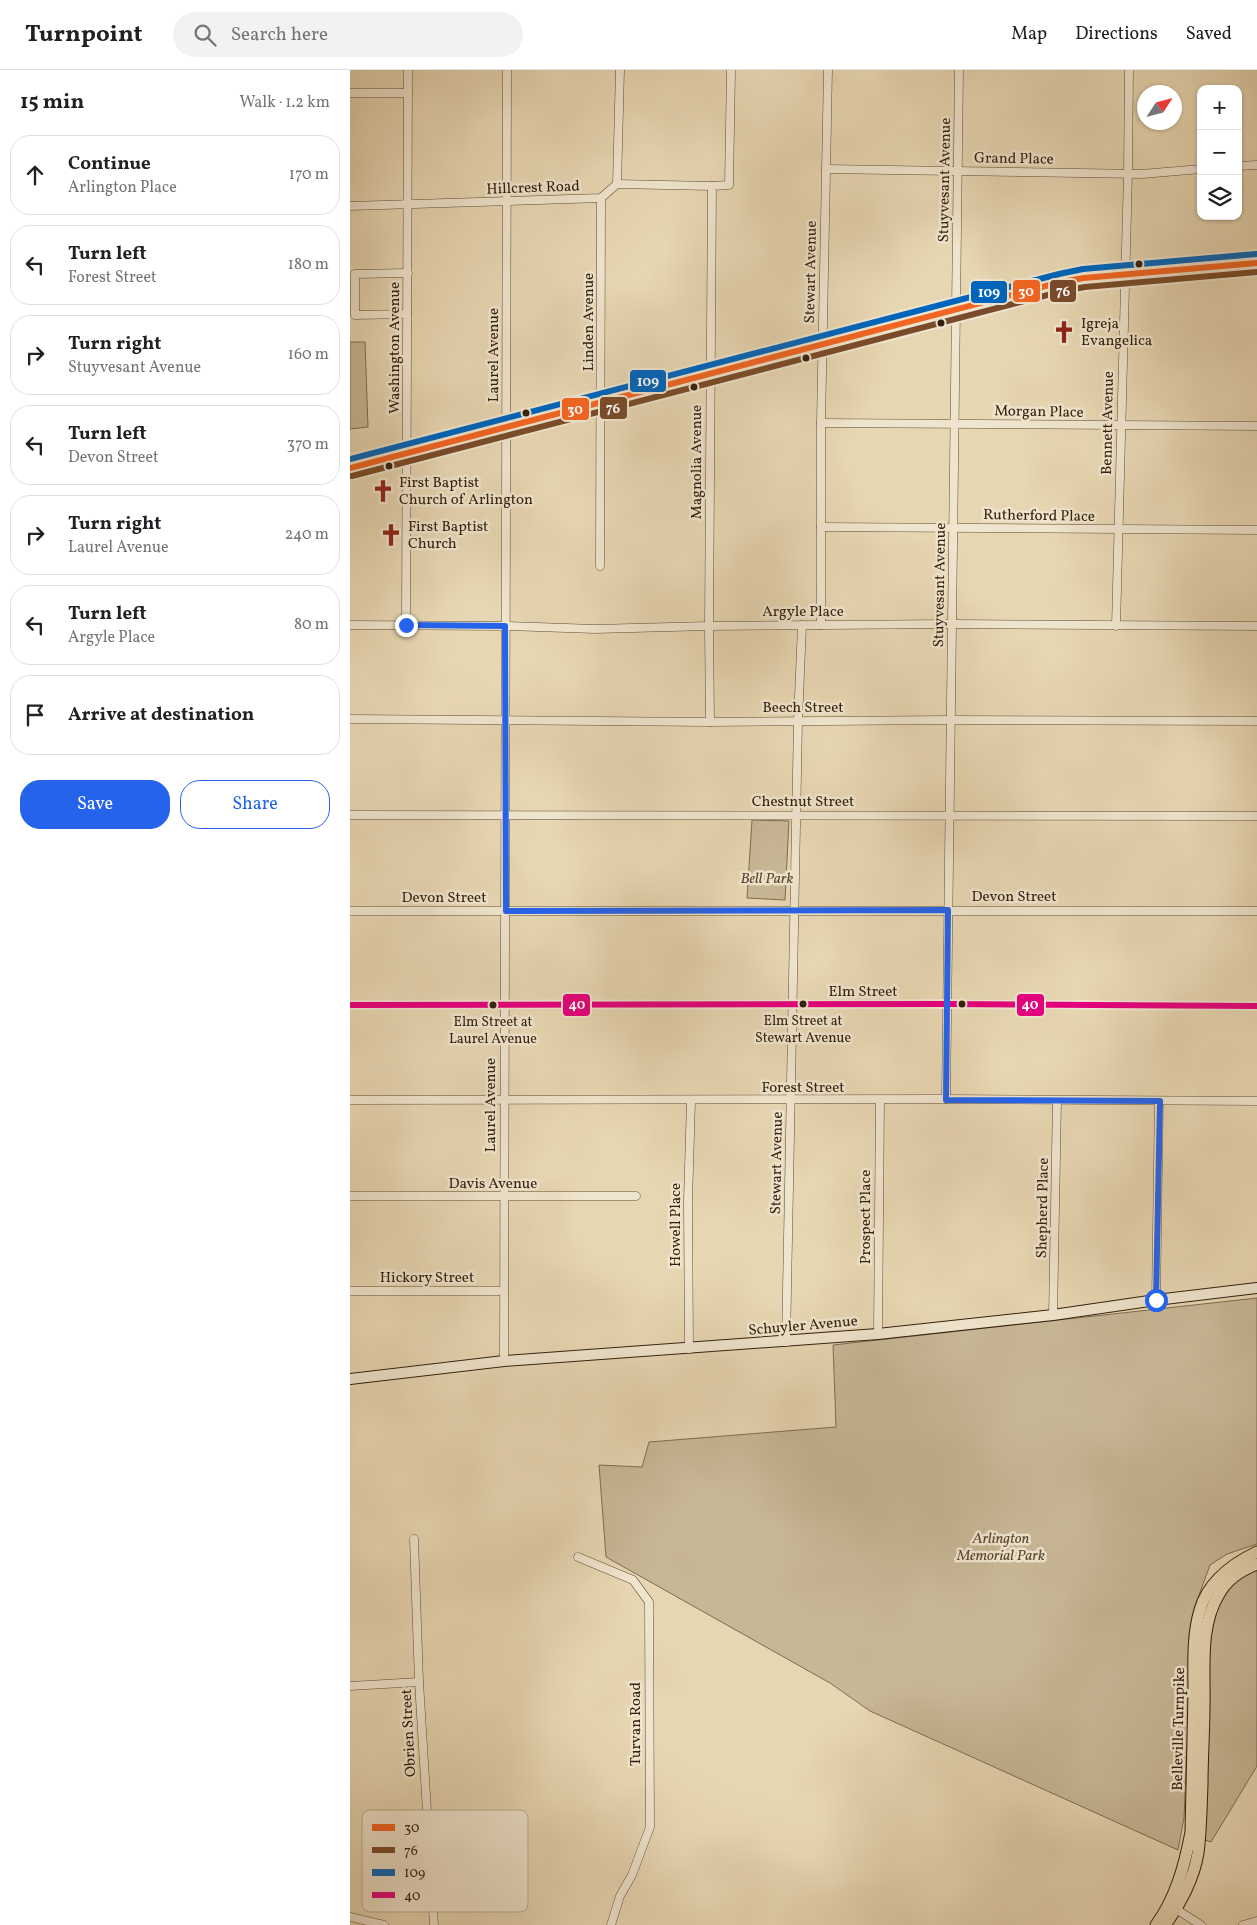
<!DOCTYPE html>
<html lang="en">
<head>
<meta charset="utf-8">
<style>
	body { margin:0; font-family:Vollkorn,serif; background:#f2f2f2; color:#202124 }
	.controls { position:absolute; right:15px; top:15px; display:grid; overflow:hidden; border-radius:10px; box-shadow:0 1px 4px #0004 }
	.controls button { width:45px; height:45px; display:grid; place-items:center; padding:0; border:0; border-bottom:1px solid #e0e0e0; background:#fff; color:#202124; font:25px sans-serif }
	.compass { position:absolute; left:787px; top:15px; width:45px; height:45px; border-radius:50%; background:#fff; box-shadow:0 1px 4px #0004; rotate:54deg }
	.stop { position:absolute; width:15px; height:15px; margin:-11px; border:4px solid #2563eb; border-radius:50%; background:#fff }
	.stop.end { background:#2563eb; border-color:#fff; box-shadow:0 1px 5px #0008 }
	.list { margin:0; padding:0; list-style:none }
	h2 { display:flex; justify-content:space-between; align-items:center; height:65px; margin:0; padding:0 20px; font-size:21px }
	h2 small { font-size:16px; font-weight:400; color:#757577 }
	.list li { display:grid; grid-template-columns:32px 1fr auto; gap:15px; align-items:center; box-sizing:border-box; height:80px; margin:0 10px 10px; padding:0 10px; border:1px solid #e0e0e0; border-radius:20px }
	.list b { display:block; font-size:19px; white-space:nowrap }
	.list p { margin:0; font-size:16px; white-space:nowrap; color:#757577 }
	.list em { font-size:16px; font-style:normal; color:#757577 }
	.actions { display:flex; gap:10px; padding:15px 20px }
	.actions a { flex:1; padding:11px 0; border:1px solid #2563eb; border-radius:20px; text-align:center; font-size:18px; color:#2563eb }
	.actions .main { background:#2563eb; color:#fff }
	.icon { flex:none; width:28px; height:28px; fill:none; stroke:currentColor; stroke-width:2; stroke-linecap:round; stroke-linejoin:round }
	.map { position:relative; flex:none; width:907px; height:1855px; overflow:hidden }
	header { display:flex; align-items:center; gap:30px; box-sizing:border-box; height:70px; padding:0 25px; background:#fff; border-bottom:1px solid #e0e0e0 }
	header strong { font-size:24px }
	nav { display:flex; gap:28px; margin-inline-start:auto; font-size:18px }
	.search { width:350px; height:45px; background:#f2f2f2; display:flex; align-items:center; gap:12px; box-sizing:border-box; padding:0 18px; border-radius:28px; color:#757577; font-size:19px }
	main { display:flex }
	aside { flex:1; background:#fff }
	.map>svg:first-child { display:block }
	.green { fill:#c8b796; stroke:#7e6c52 }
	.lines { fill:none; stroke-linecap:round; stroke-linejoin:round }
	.street-casing { stroke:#604e36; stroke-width:9 }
	.secondary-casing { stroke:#33210d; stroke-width:12 }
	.primary-casing { stroke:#33210d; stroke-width:13 }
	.street { stroke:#efe4cd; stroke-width:8 }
	.secondary { stroke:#efe4cd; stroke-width:10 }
	.primary { stroke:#e7d6b2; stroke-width:11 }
	.bus-1-casing { stroke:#efe4cd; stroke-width:10 }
	.bus-2-casing { stroke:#efe4cd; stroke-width:10 }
	.bus-3-casing { stroke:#efe4cd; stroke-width:10 }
	.bus-4-casing { stroke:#efe4cd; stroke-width:10 }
	.bus-1 { stroke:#f26522; stroke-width:6 }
	.bus-2 { stroke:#7a4b2a; stroke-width:6 }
	.bus-3 { stroke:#0065bd; stroke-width:6 }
	.bus-4 { stroke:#e5007d; stroke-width:6 }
	.route { stroke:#2563eb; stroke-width:6 }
	.bus-dot { fill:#33210d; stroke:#efe4cd; stroke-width:2 }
	.labels { text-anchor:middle; stroke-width:5; stroke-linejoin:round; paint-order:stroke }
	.bus-label { font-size:14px; fill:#33210d; stroke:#efe4cd }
	.street-label { font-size:15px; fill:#33210d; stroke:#efe4cd }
	.poi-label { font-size:15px; fill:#33210d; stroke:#efe4cd; text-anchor:start }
	.park-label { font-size:15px; font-style:italic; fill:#58462f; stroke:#efe4cd }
	.key { fill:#efe4cd; stroke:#b7aa93; stroke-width:1 }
	.key-label { font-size:14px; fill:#33210d }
	.line-badge { stroke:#efe4cd; stroke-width:2 }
	.badge-label { font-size:14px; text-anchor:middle; font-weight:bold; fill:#fff }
</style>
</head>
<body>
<header>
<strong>Turnpoint</strong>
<div class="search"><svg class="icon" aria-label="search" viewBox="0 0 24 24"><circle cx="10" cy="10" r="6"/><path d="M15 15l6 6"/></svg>Search here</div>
<nav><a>Map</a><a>Directions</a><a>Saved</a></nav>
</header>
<main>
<aside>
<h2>15 min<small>Walk · 1.2 km</small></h2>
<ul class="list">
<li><svg class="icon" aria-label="ahead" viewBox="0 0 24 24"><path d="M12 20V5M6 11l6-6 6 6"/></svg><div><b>Continue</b><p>Arlington Place</p></div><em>170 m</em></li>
<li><svg class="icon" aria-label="left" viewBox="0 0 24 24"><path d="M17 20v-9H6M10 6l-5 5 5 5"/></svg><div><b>Turn left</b><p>Forest Street</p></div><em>180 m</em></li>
<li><svg class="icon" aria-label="right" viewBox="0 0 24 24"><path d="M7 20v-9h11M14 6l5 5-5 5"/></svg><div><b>Turn right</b><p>Stuyvesant Avenue</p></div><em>160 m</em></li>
<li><svg class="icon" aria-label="left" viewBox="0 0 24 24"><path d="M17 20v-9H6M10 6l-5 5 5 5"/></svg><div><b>Turn left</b><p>Devon Street</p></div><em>370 m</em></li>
<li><svg class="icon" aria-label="right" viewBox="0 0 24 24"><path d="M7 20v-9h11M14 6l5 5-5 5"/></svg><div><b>Turn right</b><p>Laurel Avenue</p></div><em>240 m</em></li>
<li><svg class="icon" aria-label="left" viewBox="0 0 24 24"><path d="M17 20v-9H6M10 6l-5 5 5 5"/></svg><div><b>Turn left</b><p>Argyle Place</p></div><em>80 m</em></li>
<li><svg class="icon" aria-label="arrive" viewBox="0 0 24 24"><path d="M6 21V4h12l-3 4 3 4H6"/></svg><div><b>Arrive at destination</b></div></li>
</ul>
<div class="actions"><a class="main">Save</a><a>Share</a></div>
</aside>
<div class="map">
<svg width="907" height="1855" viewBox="0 0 907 1855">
	<rect width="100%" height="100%" fill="#e7d6b2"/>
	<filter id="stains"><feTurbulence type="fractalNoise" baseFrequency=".004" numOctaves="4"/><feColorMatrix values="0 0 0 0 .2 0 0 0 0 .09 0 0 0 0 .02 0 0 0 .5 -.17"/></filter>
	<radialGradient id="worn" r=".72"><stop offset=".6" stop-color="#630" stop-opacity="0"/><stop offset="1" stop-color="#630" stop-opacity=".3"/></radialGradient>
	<!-- green -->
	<g class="green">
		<polygon points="0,272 15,272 18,357 0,359"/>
		<polygon points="402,750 439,751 435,830 397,828"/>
		<polygon points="907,1228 907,1474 877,1484 860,1495 845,1536 841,1579 834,1748 828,1780 520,1641 480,1613 256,1487 249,1395 292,1397 299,1372 486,1357 483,1275"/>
		<path d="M907,1498V1696L861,1772L855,1770L859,1582C864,1544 869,1515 907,1498Z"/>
	</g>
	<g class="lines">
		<defs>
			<g id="street">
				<polyline points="0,23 58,23"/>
				<polyline points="888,96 907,95"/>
				<polyline points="476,99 792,104 851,99"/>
				<polyline points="267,114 270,0"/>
				<polyline points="0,136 251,128 267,114 362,116"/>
				<polyline points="57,244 5,245 5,204 58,203"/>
				<polyline points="471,353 907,356"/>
				<polyline points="471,457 907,460"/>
				<polyline points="250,496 251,128"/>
				<polyline points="0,555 155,556 245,559 359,556 602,554 907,556"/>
				<polyline points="56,555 58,0"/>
				<polyline points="471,555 471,353 478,0"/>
				<polyline points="766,556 778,104 779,0"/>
				<polyline points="0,649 360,652 601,650 907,651"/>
				<polyline points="360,652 359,556 362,116 379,115 381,0"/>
				<path d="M0,745C302,747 605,744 907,746"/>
				<polyline points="0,841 907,841"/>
				<polyline points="0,935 596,934 907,936"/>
				<polyline points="596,1029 609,0"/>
				<polyline points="0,1030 596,1029 907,1031"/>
				<polyline points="0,1126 286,1126"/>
				<polyline points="0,1221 154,1221"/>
				<polyline points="806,1230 809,1031"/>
				<polyline points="703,1245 707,1031"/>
				<polyline points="528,1264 530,1030"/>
				<polyline points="436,1272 448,651 452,555"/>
				<polyline points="339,1279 338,1131 341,1031"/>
				<polyline points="154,1291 157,0"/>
				<polyline points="64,1469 69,1612 84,1855"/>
				<polyline points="228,1487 283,1510 299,1532 300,1757 282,1805 270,1826 261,1855"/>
				<polyline points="0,1616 69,1612"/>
				<polyline points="826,1839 851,1855"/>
				<polyline points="0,1847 34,1855"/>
				<polyline points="893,1855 907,1851"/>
			</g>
			<polyline id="secondary" points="0,1309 154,1291 528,1264 703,1245 806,1230 907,1218"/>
			<g id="primary">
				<polyline points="0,398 711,212 734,208 907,193"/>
				<path d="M806,1855C826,1828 835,1794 841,1762C842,1716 843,1670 844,1624C844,1597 842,1566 850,1540C858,1512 882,1494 907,1482"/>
				<path d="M815,1855C830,1835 844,1808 848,1783C851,1760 851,1737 852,1715C852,1688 854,1662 854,1635C855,1598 849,1557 869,1524C877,1509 891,1500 907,1494"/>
			</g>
		</defs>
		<!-- street casing -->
		<use href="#street" class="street-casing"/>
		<!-- secondary casing -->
		<use href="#secondary" class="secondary-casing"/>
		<!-- primary casing -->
		<use href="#primary" class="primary-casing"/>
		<!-- street -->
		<use href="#street" class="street"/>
		<!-- secondary -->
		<use href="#secondary" class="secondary"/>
		<!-- primary -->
		<use href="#primary" class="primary"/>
		<defs>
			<polyline id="bus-1" points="0,398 711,212 734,208 907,193"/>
			<polyline id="bus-2" points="2,406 713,221 735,217 907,202"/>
			<polyline id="bus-3" points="0,389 709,204 733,199 906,184"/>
			<polyline id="bus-4" points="0,935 596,934 907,936"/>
		</defs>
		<!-- bus-1 casing -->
		<use href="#bus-1" class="bus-1-casing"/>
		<!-- bus-2 casing -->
		<use href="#bus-2" class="bus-2-casing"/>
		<!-- bus-3 casing -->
		<use href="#bus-3" class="bus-3-casing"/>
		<!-- bus-4 casing -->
		<use href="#bus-4" class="bus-4-casing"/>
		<!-- bus-1 -->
		<use href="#bus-1" class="bus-1"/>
		<!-- bus-2 -->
		<use href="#bus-2" class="bus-2"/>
		<!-- bus-3 -->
		<use href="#bus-3" class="bus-3"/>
		<!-- bus-4 -->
		<use href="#bus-4" class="bus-4"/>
	</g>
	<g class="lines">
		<!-- route -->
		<polyline class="route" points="56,555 155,556 156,841 598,840 596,1030 810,1031 806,1230"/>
	</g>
	<!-- icons -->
	<defs>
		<symbol id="church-bare" viewBox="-9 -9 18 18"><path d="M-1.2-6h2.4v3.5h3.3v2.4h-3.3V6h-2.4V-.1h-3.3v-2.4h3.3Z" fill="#8f2418" stroke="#efe4cd" stroke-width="2.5" paint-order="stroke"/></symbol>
	</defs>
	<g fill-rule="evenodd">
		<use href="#church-bare" x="698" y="246" width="32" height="32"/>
		<use href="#church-bare" x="17" y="405" width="32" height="32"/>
		<use href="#church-bare" x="25" y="449" width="32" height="32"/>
	</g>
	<!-- markers -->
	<g class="bus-dot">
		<circle cx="789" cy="194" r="4.5"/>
		<circle cx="591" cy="253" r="4.5"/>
		<circle cx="456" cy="288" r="4.5"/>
		<circle cx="344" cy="317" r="4.5"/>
		<circle cx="176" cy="343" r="4.5"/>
		<circle cx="39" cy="396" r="4.5"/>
		<circle cx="453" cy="934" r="4.5"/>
		<circle cx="612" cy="934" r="4.5"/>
		<circle cx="143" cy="935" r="4.5"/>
	</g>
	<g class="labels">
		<!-- bus labels -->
		<g class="bus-label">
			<text x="453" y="955">Elm Street at<tspan x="453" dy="17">Stewart Avenue</tspan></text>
			<text x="143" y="956">Elm Street at<tspan x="143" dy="17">Laurel Avenue</tspan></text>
		</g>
		<!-- street labels -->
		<g class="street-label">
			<text transform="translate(664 88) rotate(1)" y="5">Grand Place</text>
			<text transform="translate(594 110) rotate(-89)" y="5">Stuyvesant Avenue</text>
			<text transform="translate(183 117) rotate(-2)" y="5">Hillcrest Road</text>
			<text transform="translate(460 202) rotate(-89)" y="5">Stewart Avenue</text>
			<text transform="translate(238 252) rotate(-90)" y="5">Linden Avenue</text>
			<text transform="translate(44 278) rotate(-90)" y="5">Washington Avenue</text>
			<text transform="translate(143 285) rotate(-90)" y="5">Laurel Avenue</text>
			<text transform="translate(689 341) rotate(1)" y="5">Morgan Place</text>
			<text transform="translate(757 353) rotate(-89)" y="5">Bennett Avenue</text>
			<text transform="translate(346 392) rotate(-90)" y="5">Magnolia Avenue</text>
			<text transform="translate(689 445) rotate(1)" y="5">Rutherford Place</text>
			<text transform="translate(589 515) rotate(-89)" y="5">Stuyvesant Avenue</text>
			<text x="453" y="546">Argyle Place</text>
			<text x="453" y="642">Beech Street</text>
			<text x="453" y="736">Chestnut Street</text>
			<text x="664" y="831">Devon Street</text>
			<text x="94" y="832">Devon Street</text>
			<text x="513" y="926">Elm Street</text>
			<text x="453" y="1022">Forest Street</text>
			<text transform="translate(140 1035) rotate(-90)" y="5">Laurel Avenue</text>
			<text transform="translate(426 1093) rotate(-89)" y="5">Stewart Avenue</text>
			<text x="143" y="1118">Davis Avenue</text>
			<text transform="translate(692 1138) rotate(-89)" y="5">Shepherd Place</text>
			<text transform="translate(515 1147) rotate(-90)" y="5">Prospect Place</text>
			<text transform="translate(325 1155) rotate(-90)" y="5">Howell Place</text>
			<text x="77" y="1212">Hickory Street</text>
			<text transform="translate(453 1255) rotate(-5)" y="5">Schuyler Avenue</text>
			<text transform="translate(285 1654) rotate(-90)" y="5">Turvan Road</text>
			<text transform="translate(828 1659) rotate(-89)" y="5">Belleville Turnpike</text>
			<text transform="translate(58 1663) rotate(-93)" y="5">Obrien Street</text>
		</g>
		<!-- poi labels -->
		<g class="poi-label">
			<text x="731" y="258">Igreja<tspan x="731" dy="17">Evangelica</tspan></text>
			<text x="49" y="417">First Baptist<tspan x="49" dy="17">Church of Arlington</tspan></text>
			<text x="58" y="461">First Baptist<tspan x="58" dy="17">Church</tspan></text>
		</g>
		<!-- park labels -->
		<g class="park-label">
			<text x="417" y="813">Bell Park</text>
			<text x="651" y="1473">Arlington<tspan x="651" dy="17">Memorial Park</tspan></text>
		</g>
	</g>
	<!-- legend -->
	<rect x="12" y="1740" width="166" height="102" rx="8" class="key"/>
	<rect x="22" y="1754" width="23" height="7" fill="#f26522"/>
	<rect x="22" y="1777" width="23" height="6" fill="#7a4b2a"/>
	<rect x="22" y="1799" width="23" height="7" fill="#0065bd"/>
	<rect x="22" y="1822" width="23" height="6" fill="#e5007d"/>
	<g class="key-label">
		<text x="54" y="1762">30</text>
		<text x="54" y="1785">76</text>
		<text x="54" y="1807">109</text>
		<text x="54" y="1830">40</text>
	</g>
	<g class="line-badge">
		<rect x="699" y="209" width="28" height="24" rx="5" fill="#7a4b2a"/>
		<rect x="662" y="209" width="29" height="24" rx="5" fill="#f26522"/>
		<rect x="620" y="210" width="38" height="24" rx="5" fill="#0065bd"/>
		<rect x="279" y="299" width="38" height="24" rx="5" fill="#0065bd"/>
		<rect x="249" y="326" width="29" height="24" rx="5" fill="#7a4b2a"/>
		<rect x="211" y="327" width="29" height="24" rx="5" fill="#f26522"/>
		<rect x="666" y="923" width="29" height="24" rx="5" fill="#e5007d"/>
		<rect x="212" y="923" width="29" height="24" rx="5" fill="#e5007d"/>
	</g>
	<g class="badge-label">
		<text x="713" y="226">76</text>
		<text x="676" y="226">30</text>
		<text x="639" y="227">109</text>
		<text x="298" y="316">109</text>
		<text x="263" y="343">76</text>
		<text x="225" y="344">30</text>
		<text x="680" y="939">40</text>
		<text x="227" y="939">40</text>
	</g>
	<rect width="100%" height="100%" filter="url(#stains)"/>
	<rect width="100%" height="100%" fill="url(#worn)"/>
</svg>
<div class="controls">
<button>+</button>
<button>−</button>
<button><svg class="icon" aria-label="layers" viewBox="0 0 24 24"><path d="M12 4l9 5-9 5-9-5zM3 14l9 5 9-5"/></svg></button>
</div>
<svg class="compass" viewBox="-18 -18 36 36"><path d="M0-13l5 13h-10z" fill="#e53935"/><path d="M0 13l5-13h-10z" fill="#757577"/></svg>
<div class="stop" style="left:806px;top:1230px"></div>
<div class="stop end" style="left:56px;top:555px"></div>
</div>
</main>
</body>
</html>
